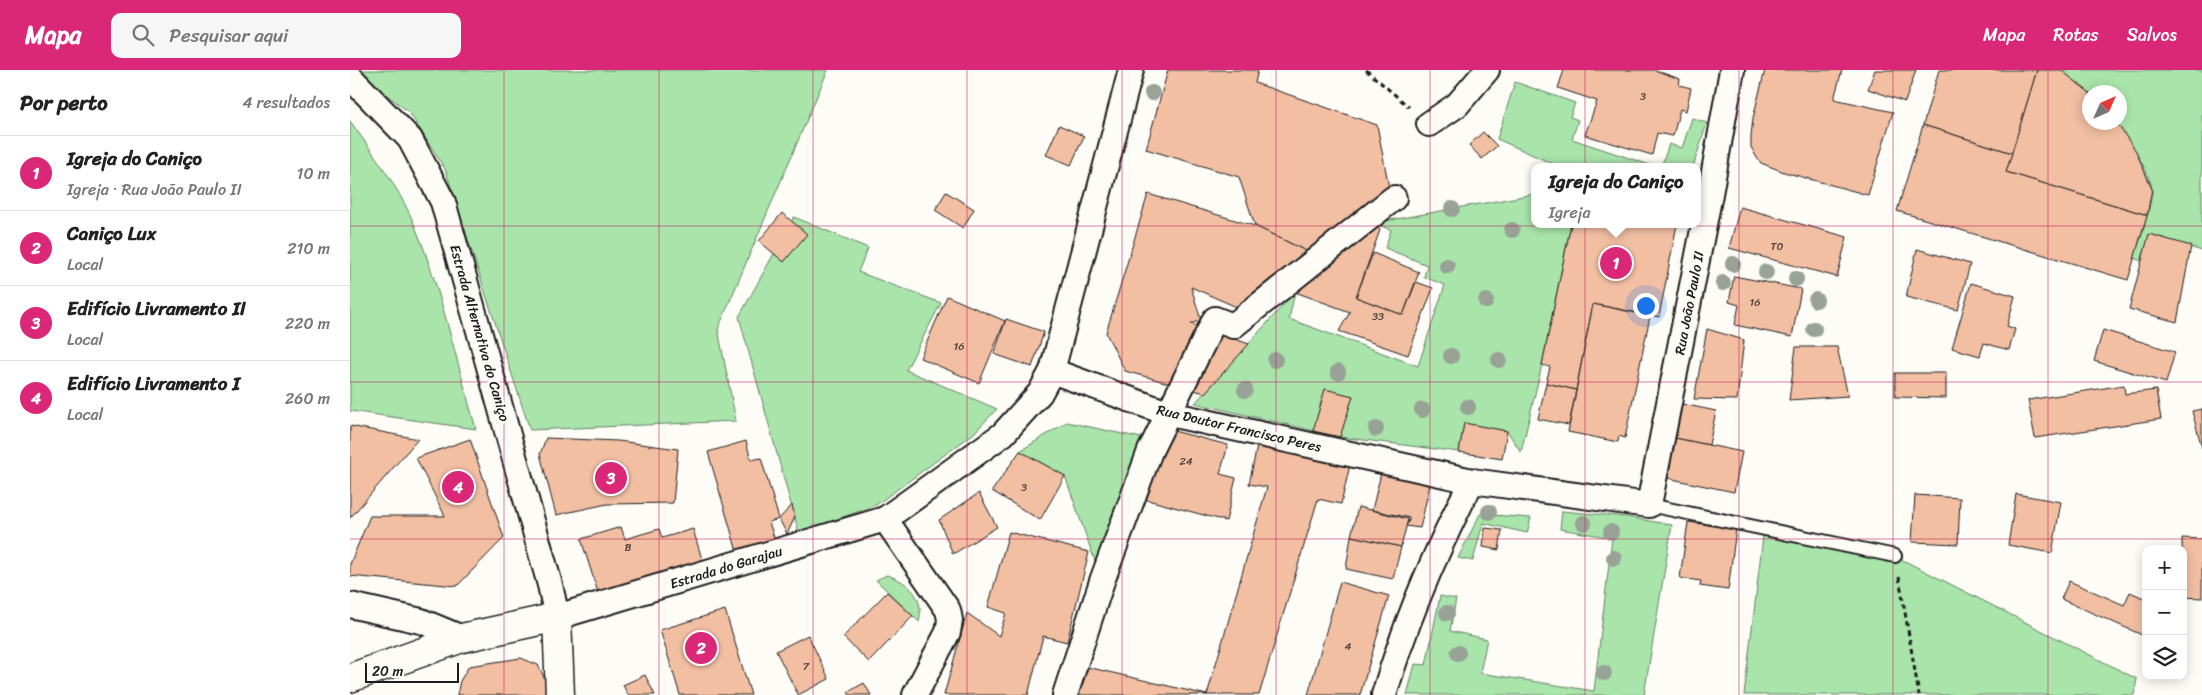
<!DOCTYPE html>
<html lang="pt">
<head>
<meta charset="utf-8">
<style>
	body { margin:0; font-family:Sriracha,sans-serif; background:#f6f6f6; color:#222 }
	.controls { position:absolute; right:15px; bottom:15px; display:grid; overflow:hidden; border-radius:10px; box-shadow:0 2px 12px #0003 }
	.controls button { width:45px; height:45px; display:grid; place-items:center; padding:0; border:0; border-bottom:1px solid #e0e0e0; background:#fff; color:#222; font:25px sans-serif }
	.compass { position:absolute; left:1732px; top:15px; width:45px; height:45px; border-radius:50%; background:#fff; box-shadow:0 2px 12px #0003; rotate:45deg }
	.scale { position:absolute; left:15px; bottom:12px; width:94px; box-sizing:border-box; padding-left:5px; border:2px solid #1c1c1c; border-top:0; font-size:14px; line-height:18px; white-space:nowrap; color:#1c1c1c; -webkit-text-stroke:4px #fdfcf7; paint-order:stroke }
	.you { position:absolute; left:1295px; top:235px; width:18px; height:18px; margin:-12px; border:4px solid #fff; border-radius:50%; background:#1a73e8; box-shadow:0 0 0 8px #1a73e833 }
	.badge { display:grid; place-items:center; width:32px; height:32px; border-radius:50%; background:#db2777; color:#fff; font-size:16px; font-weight:700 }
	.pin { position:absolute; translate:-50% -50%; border:2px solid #fff; box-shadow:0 1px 5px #0006 }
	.popup { position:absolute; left:1181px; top:93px; width:170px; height:65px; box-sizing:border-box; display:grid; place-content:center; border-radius:10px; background:#fff; filter:drop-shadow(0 1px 4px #0005); font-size:16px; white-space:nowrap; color:#767676 }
	.popup b { font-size:19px; color:#222 }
	.popup::after { content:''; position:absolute; left:50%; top:100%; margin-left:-10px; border:10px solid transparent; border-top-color:#fff }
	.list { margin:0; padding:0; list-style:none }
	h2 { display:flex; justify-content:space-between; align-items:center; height:65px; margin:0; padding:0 20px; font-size:21px }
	h2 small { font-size:16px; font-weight:400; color:#767676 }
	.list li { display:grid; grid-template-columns:32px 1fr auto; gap:15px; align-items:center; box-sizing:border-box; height:75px; padding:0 20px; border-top:1px solid #e0e0e0 }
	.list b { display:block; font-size:19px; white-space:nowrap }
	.list p { margin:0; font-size:16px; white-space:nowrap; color:#767676 }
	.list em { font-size:16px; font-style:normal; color:#767676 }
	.icon { flex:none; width:28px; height:28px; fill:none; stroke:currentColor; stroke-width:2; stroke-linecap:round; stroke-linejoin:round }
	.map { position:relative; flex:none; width:1852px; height:625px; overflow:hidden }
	header { display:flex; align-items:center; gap:30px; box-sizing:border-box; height:70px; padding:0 25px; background:#db2777; color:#fff }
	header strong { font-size:24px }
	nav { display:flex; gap:28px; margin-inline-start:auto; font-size:18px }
	.search { width:350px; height:45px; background:#f6f6f6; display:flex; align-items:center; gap:12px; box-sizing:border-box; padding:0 18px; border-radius:10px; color:#767676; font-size:19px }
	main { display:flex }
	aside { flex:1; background:#fff }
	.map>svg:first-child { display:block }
	.green { fill:#a9e4aa; stroke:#628063 }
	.building { fill:#f2bfa3; stroke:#1c1c1c }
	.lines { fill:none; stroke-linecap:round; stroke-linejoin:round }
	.lane-casing { stroke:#1c1c1c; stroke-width:16 }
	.street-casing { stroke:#1c1c1c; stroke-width:28 }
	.secondary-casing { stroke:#1c1c1c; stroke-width:31 }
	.path { stroke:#1c1c1c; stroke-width:3; stroke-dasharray:5 4; stroke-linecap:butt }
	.lane { stroke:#fdfcf7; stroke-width:12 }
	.street { stroke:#fdfcf7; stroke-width:24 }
	.secondary { stroke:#fdfcf7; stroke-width:28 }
	.tree { fill:#98a296 }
	.grid { fill:none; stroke:#c2185b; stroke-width:1; stroke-opacity:0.55 }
	.labels { text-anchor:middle; stroke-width:5; stroke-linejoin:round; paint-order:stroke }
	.number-label { font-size:11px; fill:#52453e }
	.street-label { font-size:14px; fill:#1c1c1c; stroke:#fdfcf7 }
</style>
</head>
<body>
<header>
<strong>Mapa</strong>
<div class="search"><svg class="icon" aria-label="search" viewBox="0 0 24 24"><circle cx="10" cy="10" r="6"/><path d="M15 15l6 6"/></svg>Pesquisar aqui</div>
<nav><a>Mapa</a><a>Rotas</a><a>Salvos</a></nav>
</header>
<main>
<aside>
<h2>Por perto<small>4 resultados</small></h2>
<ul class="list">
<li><span class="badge">1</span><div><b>Igreja do Caniço</b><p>Igreja · Rua João Paulo II</p></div><em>10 m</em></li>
<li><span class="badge">2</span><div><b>Caniço Lux</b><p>Local</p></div><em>210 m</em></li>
<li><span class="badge">3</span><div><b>Edifício Livramento II</b><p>Local</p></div><em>220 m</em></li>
<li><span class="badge">4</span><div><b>Edifício Livramento I</b><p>Local</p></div><em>260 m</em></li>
</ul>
</aside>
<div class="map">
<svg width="1852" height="625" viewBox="0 0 1852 625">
	<rect width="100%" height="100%" fill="#fdfcf7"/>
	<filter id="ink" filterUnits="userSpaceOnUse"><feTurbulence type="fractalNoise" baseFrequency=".02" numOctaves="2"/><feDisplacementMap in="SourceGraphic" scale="10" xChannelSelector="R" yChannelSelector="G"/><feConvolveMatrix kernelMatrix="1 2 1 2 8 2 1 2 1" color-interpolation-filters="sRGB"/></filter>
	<g filter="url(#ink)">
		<!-- green -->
		<g class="green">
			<polygon points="4,0 478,0 368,259 386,351 180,360 95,99 59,42"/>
			<path d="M1711,0H1852V181L1800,165L1791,191L1784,188C1791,167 1800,143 1802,121C1802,105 1776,66 1766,53L1770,52V22L1739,23Z"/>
			<polygon points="1165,12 1225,33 1220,47 1228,50 1222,69 1306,97 1210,97 1147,69"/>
			<polygon points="1342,48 1357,53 1343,97 1311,97 1319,74 1332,78"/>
			<path d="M0,51C23,83 47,115 63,151C91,218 106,290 126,359L0,341Z"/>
			<polygon points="1185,124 1185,154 1221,154 1192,295 1171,382 1157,361 1114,354 1109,382 990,367 845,333 945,222 939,249 1068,296 1095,215 1074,207 1077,195 1035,178 1041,160 1024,153"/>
			<polygon points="444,147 518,178 508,202 591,233 556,300 647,339 623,364 526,435 449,463 389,247"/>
			<polygon points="717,352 805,371 752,511 715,406 670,381"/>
			<polygon points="1212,441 1277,447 1322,455 1294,625 1057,625 1065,594 1076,595 1090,526 1106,529 1100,561 1137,569 1130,603 1244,621 1262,468 1210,459"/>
			<polygon points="1130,444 1181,448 1177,463 1133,453 1123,491 1108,488"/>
			<polygon points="1414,458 1545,486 1787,609 1784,625 1394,625"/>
			<path d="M537,505C559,512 575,528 569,552L526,510Z"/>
		</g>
		<!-- building -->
		<g class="building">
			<polygon points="818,0 908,0 905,13 1027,55 1040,123 966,186 905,156 889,107 796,79"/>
			<polygon points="1214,0 1304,0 1330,9 1329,15 1341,18 1336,41 1330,39 1323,66 1307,63 1302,85 1235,65 1247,31 1208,18"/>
			<polygon points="1415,0 1492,0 1484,29 1543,42 1518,125 1434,102 1411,93 1407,88 1401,77 1401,66 1403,48"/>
			<polygon points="1525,0 1566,0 1555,32 1518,19"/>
			<polygon points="1589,0 1687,0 1662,83 1573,55"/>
			<polygon points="1687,0 1711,0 1735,19 1740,23 1740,52 1766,52 1786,81 1802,119 1797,145 1656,102"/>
			<polygon points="709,55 734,66 721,95 696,85"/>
			<polygon points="1573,55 1662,83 1656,102 1797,145 1778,210 1547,141"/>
			<polygon points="1133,62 1147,76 1132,89 1119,75"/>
			<polygon points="596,122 624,139 613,158 585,140"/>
			<polygon points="798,124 905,156 966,186 891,239 841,217 851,250 841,254 899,274 855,323 775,301 756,263"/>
			<polygon points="1390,137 1497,167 1487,207 1379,178"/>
			<polygon points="432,143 457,164 434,192 409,171"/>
			<polygon points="1024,153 1030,160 1006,227 1053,245 1066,212 1083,218 1058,285 989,261 1000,242 945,222"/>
			<polygon points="1221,154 1327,154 1309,247 1243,234 1226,320 1196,313 1200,297 1192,295"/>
			<polygon points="1799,164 1841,176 1827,252 1779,239"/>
			<polygon points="1567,179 1620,194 1608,240 1556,227"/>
			<polygon points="1023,183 1069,202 1053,245 1006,227"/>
			<polygon points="1384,206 1451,219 1442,267 1385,255 1389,235 1379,232"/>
			<polygon points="1621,213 1665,226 1657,256 1665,259 1659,280 1634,273 1630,286 1602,278"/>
			<polygon points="597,226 655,251 629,313 570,288"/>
			<polygon points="1243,234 1300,246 1275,368 1269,366 1268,372 1218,362"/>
			<polygon points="656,249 694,262 682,297 644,284"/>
			<polygon points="1357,259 1394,270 1387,330 1344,329"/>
			<polygon points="1753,260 1825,282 1816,313 1744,291"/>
			<polygon points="1446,277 1487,277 1498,326 1439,330"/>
			<polygon points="1545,303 1596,303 1596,328 1545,327"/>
			<polygon points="1196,313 1226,320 1219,355 1188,349"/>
			<polygon points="1774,315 1775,324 1806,320 1811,349 1685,368 1678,330"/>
			<polygon points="975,319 1003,326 990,367 963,361"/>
			<polygon points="1332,334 1366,341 1359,375 1325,368"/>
			<polygon points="1852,339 1852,378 1842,341"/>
			<polygon points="1114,353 1157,361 1152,389 1109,382"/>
			<polygon points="0,356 68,369 0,448"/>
			<polygon points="812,358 878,375 870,404 886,408 876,451 794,429"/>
			<polygon points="909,367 1002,386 991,434 968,429 909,625 726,625 733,596 857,625 917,417 899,414"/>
			<polygon points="196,368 268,371 328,379 323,433 257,434 206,445 190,384"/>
			<polygon points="1325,368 1392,382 1384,422 1317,408"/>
			<polygon points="120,369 154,468 107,516 0,506 0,494 20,446 95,446 66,388"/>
			<polygon points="396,371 401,390 411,388 429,449 419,452 426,474 388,485 358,382"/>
			<polygon points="670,381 715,406 690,450 642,421"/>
			<polygon points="1032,399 1081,410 1070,458 1056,456 1060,448 1022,440"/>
			<polygon points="629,423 647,457 603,484 589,450"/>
			<polygon points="1666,424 1711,432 1702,483 1658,475"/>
			<polygon points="1565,425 1610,428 1608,474 1562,472"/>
			<polygon points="442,435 445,447 437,464 429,449"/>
			<polygon points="1008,437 1058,449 1051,477 1001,466"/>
			<polygon points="1338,452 1386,459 1378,520 1350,516 1351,511 1330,508"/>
			<polygon points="271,457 275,469 309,459 312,468 343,459 354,496 250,529 231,469"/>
			<polygon points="1135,458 1152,460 1149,480 1133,477"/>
			<polygon points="659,462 739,482 717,572 693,566 678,625 594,625 617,543 649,566 656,543 638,537"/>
			<polygon points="1001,466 1051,477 1043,509 996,499"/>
			<polygon points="1832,468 1852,469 1852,528 1833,527"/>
			<polygon points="1719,511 1774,535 1780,522 1796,529 1796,556 1792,565 1711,529"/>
			<polygon points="990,512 1039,526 1010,625 958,625"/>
			<polygon points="537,522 563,546 519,592 493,567"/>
			<polygon points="375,540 401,625 330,625 310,560"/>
			<polygon points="458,565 479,609 448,625 426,581"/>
			<polygon points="171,588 188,595 196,611 197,625 107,625 110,611 119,596"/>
			<polygon points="295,605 305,625 278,625 273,615"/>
			<polygon points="514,613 521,625 500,625 498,622"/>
		</g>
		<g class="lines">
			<defs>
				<polyline id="lane" points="1299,435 1545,486"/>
				<g id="street">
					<polyline points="0,7 60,69 93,132 200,515 207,547 535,449 653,364 690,323 702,301 781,0"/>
					<polyline points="1079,54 1107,35 1137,0"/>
					<polyline points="702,301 820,344 1122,411 1299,435 1360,124 1382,0"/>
					<polyline points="535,449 598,540 600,550 598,562 565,625"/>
					<polyline points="0,535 71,551 112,568"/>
					<polyline points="715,625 752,511 800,381 865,249 883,256 1044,128"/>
					<path d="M1034,625C1056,550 1086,480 1122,411"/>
				</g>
				<polyline id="secondary" points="0,608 112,568 207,547 210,625"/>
			</defs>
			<!-- lane casing -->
			<use href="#lane" class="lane-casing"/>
			<!-- street casing -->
			<use href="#street" class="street-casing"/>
			<!-- secondary casing -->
			<use href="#secondary" class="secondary-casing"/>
			<!-- path -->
			<g class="path">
				<polyline points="1016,0 1059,37"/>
				<polyline points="1549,507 1569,625"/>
			</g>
			<!-- lane -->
			<use href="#lane" class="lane"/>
			<!-- street -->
			<use href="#street" class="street"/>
			<!-- secondary -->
			<use href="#secondary" class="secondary"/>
		</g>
		<!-- trees -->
		<g class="tree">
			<circle cx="802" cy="23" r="8"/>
			<circle cx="1102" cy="139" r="8"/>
			<circle cx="1162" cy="160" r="8"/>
			<circle cx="1383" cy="194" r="8"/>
			<circle cx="1097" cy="196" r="8"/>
			<circle cx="1416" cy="202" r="8"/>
			<circle cx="1446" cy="209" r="8"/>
			<circle cx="1373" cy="213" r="8"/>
			<circle cx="1466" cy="230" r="8"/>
			<circle cx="1136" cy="231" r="8"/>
			<circle cx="1464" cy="259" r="8"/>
			<circle cx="1101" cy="286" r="8"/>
			<circle cx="925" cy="290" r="8"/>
			<circle cx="1149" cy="290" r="8"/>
			<circle cx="988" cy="302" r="8"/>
			<circle cx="895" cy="320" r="8"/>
			<circle cx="1118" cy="337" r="8"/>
			<circle cx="1072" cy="340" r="8"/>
			<circle cx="1026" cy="359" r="8"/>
			<circle cx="1139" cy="442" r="8"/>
			<circle cx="1234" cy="453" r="8"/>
			<circle cx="1261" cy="462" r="8"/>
			<circle cx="1264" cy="488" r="8"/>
			<circle cx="1097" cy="543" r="8"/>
			<circle cx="1108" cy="583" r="8"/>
			<circle cx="1254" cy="603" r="8"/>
		</g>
	</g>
	<!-- grid -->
	<path class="grid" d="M154,0V625M309,0V625M463,0V625M617,0V625M772,0V625M926,0V625M1080,0V625M1235,0V625M1389,0V625M1543,0V625M1698,0V625M0,156H1852M0,312H1852M0,469H1852"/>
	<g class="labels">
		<!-- number labels -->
		<g class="number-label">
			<text x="1293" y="30">3</text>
			<text x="1427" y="180">T0</text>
			<text x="1405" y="236">16</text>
			<text x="1028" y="250">33</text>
			<text x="609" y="280">16</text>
			<text x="836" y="395">24</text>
			<text x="674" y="421">3</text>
			<text x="278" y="481">B</text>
			<text x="998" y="580">4</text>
			<text x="456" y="600">7</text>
		</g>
		<!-- street labels -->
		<g class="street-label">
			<text transform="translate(1339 233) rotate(-79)" y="5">Rua João Paulo II</text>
			<text transform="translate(130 263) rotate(74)" y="5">Estrada Alternativa do Caniço</text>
			<text transform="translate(889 358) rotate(13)" y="5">Rua Doutor Francisco Peres</text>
			<text transform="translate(376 497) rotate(-17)" y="5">Estrada do Garajau</text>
		</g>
	</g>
</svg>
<div class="controls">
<button>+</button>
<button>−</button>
<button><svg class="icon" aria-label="layers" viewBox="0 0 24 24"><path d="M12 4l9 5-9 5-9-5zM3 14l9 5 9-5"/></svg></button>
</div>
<svg class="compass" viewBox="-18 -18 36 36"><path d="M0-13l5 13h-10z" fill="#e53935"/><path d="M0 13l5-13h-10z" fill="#767676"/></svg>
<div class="scale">20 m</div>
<div class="you"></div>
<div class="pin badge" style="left:1266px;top:193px">1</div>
<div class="popup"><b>Igreja do Caniço</b>Igreja</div>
<div class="pin badge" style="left:351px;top:578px">2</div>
<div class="pin badge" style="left:261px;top:408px">3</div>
<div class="pin badge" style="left:108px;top:417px">4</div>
</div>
</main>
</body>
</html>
